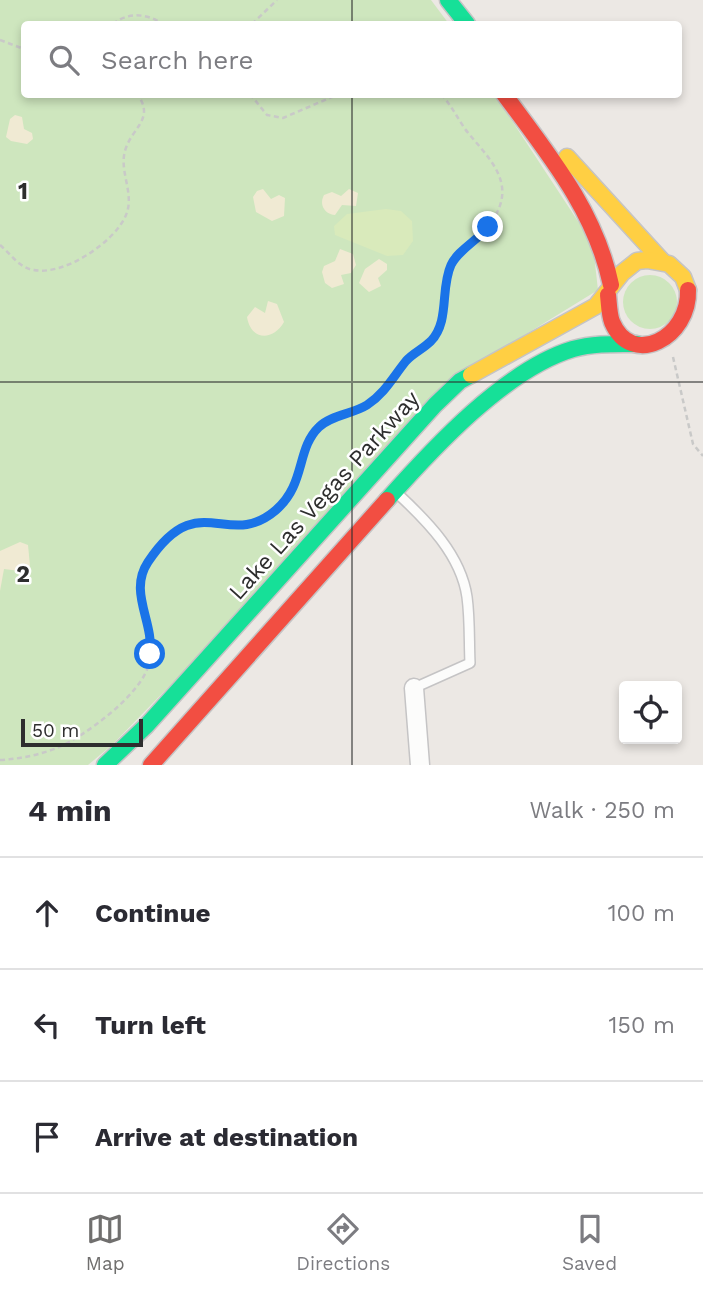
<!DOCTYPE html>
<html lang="en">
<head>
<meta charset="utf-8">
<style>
	body { margin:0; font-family:"Work Sans",sans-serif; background:#f2f2f3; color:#2b2b33 }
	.controls { position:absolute; right:21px; bottom:21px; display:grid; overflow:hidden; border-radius:7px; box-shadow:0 4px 10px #0003 }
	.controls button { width:63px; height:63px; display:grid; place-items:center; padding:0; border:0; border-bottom:2px solid #e1e1e2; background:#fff; color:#2b2b33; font:35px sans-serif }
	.scale { position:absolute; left:21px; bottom:18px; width:122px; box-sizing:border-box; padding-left:7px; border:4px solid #2e2e2e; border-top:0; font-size:19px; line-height:24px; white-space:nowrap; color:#2e2e2e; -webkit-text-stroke:5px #fff; paint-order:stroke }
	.stop { position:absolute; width:21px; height:21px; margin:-16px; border:5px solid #1a73e8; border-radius:50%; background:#fff }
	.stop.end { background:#1a73e8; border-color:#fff; box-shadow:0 2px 7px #0008 }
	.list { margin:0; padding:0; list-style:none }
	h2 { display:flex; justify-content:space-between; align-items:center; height:91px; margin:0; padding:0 28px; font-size:30px }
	h2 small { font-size:23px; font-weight:400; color:#7c7c81 }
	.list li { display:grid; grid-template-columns:46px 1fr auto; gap:21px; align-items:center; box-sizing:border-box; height:112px; padding:0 28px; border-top:2px solid #e1e1e2 }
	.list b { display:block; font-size:26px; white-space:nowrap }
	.list em { font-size:23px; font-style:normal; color:#7c7c81 }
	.icon { flex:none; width:38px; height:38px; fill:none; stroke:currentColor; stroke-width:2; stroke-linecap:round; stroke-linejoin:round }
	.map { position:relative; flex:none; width:703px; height:765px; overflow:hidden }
	.search { position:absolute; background:#fff; box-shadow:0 4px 10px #0003; left:21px; right:21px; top:21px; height:77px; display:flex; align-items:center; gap:18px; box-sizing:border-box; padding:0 24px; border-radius:7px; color:#7c7c81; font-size:26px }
	.sheet { height:427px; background:#fff }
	nav { display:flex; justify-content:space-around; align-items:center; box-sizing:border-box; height:98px; border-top:2px solid #e1e1e2; background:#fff; font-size:19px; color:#7c7c81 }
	nav a { display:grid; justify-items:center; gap:4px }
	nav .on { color:#706f6e }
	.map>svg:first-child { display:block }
	.green { fill:#cee6be }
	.sand { fill:#f0ead3 }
	.pitch { fill:#d9eabb }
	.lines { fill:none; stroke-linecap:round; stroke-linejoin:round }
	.lane-casing { stroke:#c5c4c5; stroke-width:12 }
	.street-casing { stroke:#c5c4c5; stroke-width:21 }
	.fast-casing { stroke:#c5c4c5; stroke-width:19 }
	.slow-casing { stroke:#c5c4c5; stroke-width:19 }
	.jam-casing { stroke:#c5c4c5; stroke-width:19 }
	.path { stroke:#c9c9c8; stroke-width:2.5; stroke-dasharray:5 3.5; stroke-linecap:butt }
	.lane { stroke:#fcfcfb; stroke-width:9 }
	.street { stroke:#fcfcfb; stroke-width:18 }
	.fast { stroke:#16e098; stroke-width:16 }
	.slow { stroke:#ffcf43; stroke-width:16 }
	.jam { stroke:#f24e42; stroke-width:16 }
	.route { stroke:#1a73e8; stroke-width:9 }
	.grid { fill:none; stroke:#2e2e2e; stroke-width:2; stroke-opacity:0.55 }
	.labels { text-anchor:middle; stroke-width:5; stroke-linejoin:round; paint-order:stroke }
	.street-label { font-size:23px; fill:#2e2e2e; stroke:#fff }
	.grid-label { font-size:23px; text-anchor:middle; font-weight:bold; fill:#2e2e2e; stroke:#fff; stroke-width:5; stroke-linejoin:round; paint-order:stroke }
</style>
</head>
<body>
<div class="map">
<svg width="703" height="765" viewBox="0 0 703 765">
	<rect width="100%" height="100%" fill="#ece8e4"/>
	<!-- green -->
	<g class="green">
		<polygon points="0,0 431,0 449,24 24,24 24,94 495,95 589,238 593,246 598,290 492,355 112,745 88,765 0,765"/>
		<circle cx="650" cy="302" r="27"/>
	</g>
	<!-- sand -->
	<g class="sand">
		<polygon points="15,115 22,117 24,129 32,133 33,139 27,144 11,141 6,137 10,119"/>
		<polygon points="263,189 271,199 279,195 285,198 284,216 272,221 256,212 253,197 257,191"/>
		<path d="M349,189L358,193L356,206L342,205L335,215C324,214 319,204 324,195L332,192L341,196Z"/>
		<polygon points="340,249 353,254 356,265 351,273 341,275 344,284 332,288 325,283 322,272 324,266 335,261"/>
		<polygon points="379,259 387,264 387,270 378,278 381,286 369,292 359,283 365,269"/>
		<path d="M268,301L277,304L284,322C273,341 251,341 247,317L255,307L265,313Z"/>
		<polygon points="20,542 28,545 30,566 20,571 4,569 0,591 0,551"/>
	</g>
	<!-- pitch -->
	<polygon class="pitch" points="386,209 401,211 412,221 413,241 403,255 387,256 335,235 334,226 347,214"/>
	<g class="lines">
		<defs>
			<path id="lane" d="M398,494C427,521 461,555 467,597C470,619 469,641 470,663L414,688"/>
			<polyline id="street" points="414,688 420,765"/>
			<g id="fast">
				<polyline points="448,0 467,24"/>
				<path d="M387,500C433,448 506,369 573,349C594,343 616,344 637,344"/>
				<polyline points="105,765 147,725 435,405 460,381 471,375"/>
			</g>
			<g id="slow">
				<polyline points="567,157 663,262"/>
				<polyline points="471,375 596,306 622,273 637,261 647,260 669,264 683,277 688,290"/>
			</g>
			<g id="jam">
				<path d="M504,94C549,155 595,210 611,285"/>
				<path d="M608,295C609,303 609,314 612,322C632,369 690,337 688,290"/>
				<polyline points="151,765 387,500"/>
			</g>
		</defs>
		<!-- lane casing -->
		<use href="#lane" class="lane-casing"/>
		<!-- street casing -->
		<use href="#street" class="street-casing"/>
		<!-- fast casing -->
		<use href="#fast" class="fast-casing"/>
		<!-- slow casing -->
		<use href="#slow" class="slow-casing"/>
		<!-- jam casing -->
		<use href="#jam" class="jam-casing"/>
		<!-- path -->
		<g class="path">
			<path d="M113,24C127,12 148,13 162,24"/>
			<polyline points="252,24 277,0"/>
			<polyline points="0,40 24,49"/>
			<polyline points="250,94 267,115 283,118 339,94"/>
			<path d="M0,245C11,254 19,268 34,270C64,276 115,242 126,215C135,194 119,172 125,151C131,128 156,119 137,94"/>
			<polyline points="673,357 693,444 703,456"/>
			<path d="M0,760C20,759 38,755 57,748C85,736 141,695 149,664C163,605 109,593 172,533C200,507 237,538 271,514C308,488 294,453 318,428C333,411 362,412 379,396C390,385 397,370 408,359C422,345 435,340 441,320C447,301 443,279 452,263C461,247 481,236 492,221C519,182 487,157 465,129C457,117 451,105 441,94"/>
		</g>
		<!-- lane -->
		<use href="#lane" class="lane"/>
		<!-- street -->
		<use href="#street" class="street"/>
		<!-- fast -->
		<use href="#fast" class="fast"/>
		<!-- slow -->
		<use href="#slow" class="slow"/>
		<!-- jam -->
		<use href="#jam" class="jam"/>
	</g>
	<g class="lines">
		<!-- route -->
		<path class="route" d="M150,654C154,621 128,592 148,562C199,485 227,552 276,510C306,484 296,449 319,427C331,415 353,414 367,405C385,393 393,377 406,361C413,353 423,349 431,341C450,321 440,289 451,265C458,250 477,241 488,227"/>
	</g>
	<!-- grid -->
	<path class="grid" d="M352,0V24M352,94V765M0,382H703"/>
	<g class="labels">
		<!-- street labels -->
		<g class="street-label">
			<text transform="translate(324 495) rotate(-48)" y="8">Lake Las Vegas Parkway</text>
		</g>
	</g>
	<g class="grid-label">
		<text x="23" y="199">1</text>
		<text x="23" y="582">2</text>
	</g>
</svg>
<div class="controls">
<button><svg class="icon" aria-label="locate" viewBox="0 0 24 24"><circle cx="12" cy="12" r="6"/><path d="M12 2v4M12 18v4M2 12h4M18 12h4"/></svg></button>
</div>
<div class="scale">50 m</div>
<div class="stop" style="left:150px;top:654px"></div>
<div class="stop end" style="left:488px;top:227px"></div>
<div class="search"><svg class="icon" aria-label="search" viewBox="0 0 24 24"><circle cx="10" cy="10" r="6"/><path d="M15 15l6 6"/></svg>Search here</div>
</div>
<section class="sheet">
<h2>4 min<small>Walk · 250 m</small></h2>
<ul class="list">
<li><svg class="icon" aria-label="ahead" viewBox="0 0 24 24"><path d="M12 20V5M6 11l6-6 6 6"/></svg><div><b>Continue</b></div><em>100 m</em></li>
<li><svg class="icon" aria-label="left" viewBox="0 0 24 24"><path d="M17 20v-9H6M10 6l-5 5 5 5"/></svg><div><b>Turn left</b></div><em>150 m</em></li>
<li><svg class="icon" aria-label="arrive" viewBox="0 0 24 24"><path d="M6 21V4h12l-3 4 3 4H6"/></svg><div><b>Arrive at destination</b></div></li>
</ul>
</section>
<nav>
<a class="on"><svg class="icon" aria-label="map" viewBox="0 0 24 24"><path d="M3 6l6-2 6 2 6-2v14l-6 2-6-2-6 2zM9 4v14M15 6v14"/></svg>Map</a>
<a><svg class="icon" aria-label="directions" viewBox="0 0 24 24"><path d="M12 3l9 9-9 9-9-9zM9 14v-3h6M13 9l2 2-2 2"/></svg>Directions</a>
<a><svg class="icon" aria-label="saved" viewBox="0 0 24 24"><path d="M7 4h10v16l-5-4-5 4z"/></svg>Saved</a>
</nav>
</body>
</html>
